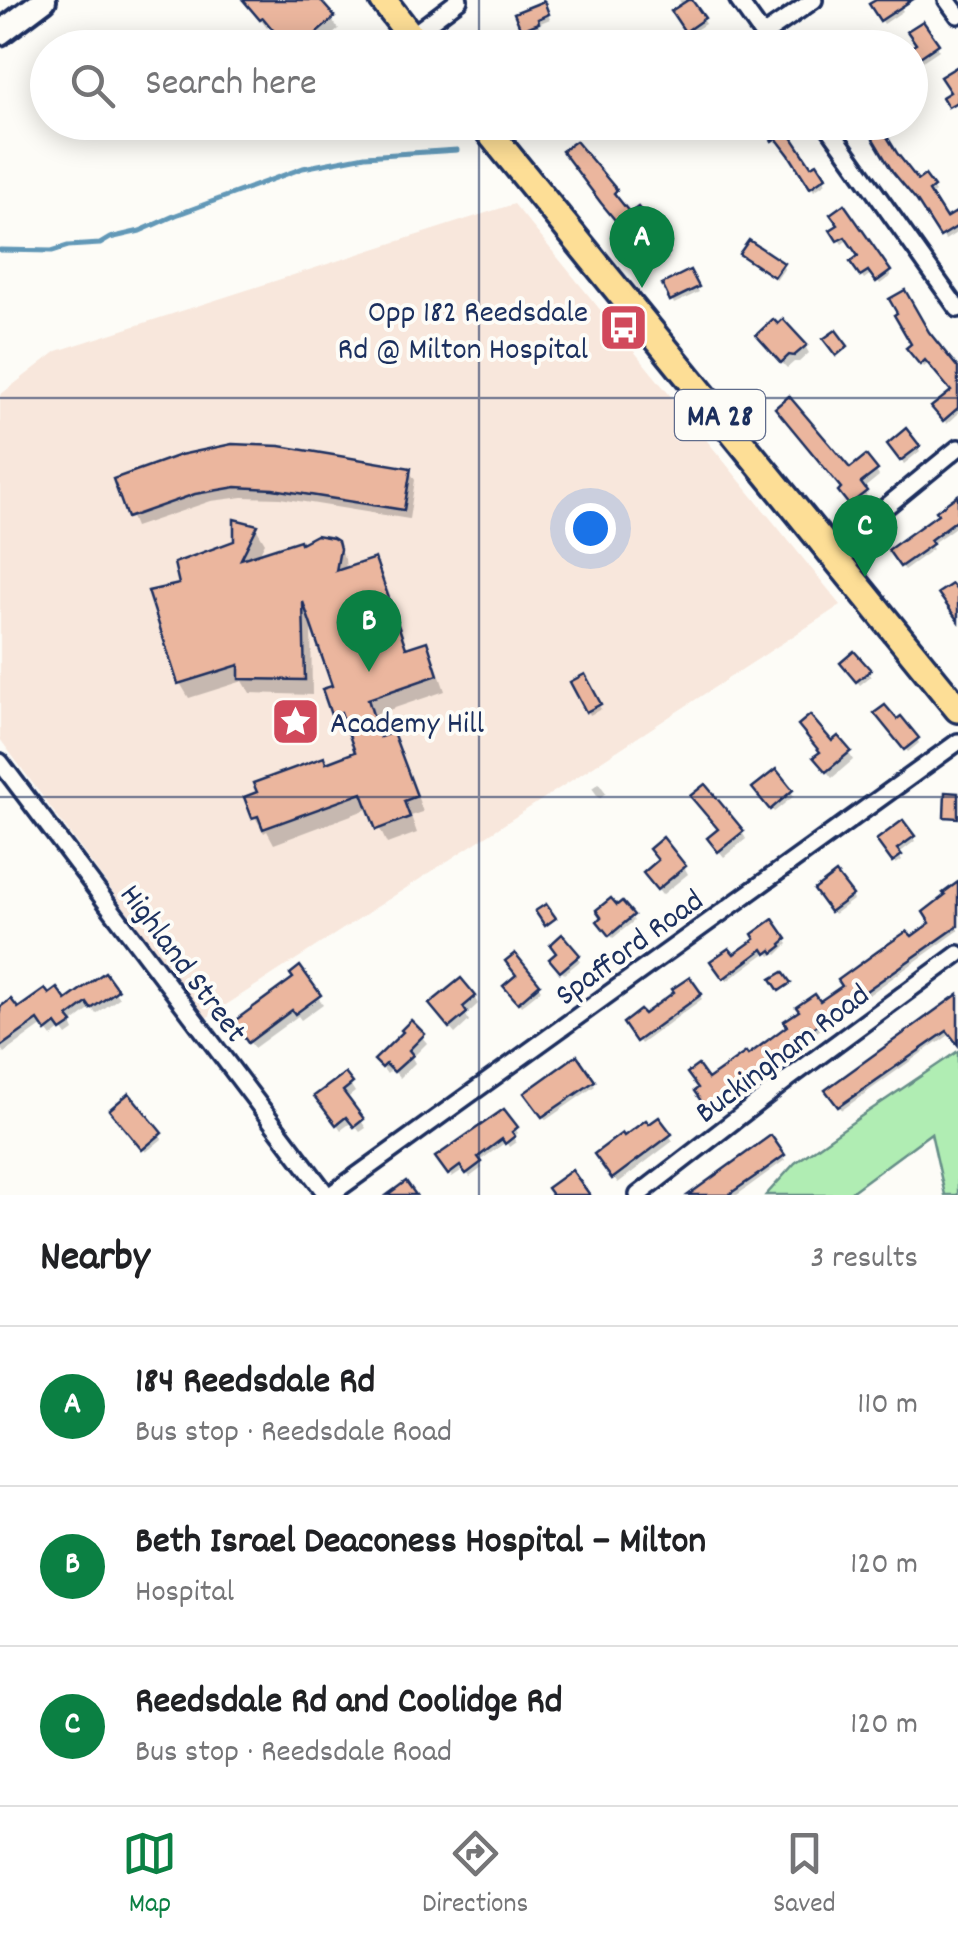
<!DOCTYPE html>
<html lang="en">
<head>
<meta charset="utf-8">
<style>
	body { margin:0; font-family:Dekko,sans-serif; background:#f6f6f6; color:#202124 }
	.you { position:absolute; left:590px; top:528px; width:35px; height:35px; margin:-25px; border:8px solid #fff; border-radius:50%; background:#1a73e8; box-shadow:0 0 0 15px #1a73e833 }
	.badge { display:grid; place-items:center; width:65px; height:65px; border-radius:50%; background:#0b8043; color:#fff; font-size:32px; font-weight:700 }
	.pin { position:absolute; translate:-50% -82px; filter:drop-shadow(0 2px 5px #0008) }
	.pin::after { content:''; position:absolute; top:52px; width:35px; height:30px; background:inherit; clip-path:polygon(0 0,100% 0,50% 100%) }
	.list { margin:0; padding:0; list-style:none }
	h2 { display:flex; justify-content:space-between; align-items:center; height:130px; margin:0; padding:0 40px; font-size:42px }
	h2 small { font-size:32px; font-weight:400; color:#757577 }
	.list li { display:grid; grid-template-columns:65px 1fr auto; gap:30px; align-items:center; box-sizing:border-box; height:160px; padding:0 40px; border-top:2px solid #e0e0e0 }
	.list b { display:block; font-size:38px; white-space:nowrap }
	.list p { margin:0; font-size:32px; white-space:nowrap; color:#757577 }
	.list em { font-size:32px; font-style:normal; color:#757577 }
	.icon { flex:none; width:55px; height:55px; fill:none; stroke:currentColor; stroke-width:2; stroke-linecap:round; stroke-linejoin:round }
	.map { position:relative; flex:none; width:958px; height:1195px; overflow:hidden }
	.search { position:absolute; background:#fff; box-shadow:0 5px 25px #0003; left:30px; right:30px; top:30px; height:110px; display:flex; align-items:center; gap:25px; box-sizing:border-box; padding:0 35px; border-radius:55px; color:#757577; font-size:38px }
	.sheet { height:610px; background:#fff }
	nav { display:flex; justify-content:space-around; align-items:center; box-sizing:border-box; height:140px; border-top:2px solid #e0e0e0; background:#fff; font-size:28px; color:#757577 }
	nav a { display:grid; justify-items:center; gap:5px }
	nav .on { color:#0b8043 }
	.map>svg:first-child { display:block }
	.built { fill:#f8e7dc }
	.green { fill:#b0edb3; stroke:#668e88; stroke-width:2.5 }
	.shadow { fill:#0003 }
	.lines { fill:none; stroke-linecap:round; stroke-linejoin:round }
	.stream { stroke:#6298b7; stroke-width:5 }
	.building { fill:#ebb69e; stroke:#1b2f5e; stroke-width:2.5 }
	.minor-casing { stroke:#1b2f5e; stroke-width:22 }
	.secondary-casing { stroke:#1b2f5e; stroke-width:30 }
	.primary-casing { stroke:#1b2f5e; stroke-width:32 }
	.minor { stroke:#fdfcf7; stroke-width:15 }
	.secondary { stroke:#fdfcf7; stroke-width:22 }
	.primary { stroke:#fdde96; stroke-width:25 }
	.grid { fill:none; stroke:#1b2f5e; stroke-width:2.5; stroke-opacity:0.55 }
	.labels { text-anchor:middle; stroke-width:8; stroke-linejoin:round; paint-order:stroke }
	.shield { fill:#fdfcf7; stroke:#5f6c8c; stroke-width:2.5 }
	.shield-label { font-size:30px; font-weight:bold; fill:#1b2f5e }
	.poi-label { font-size:32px; fill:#1b2f5e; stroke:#fdfcf7; text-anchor:end }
	.street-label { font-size:32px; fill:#1b2f5e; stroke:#fdfcf7 }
</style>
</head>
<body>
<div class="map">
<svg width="958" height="1195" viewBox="0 0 958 1195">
	<rect width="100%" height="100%" fill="#fdfcf7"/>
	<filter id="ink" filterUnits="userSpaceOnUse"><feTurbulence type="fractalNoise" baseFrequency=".01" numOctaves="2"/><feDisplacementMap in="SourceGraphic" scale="20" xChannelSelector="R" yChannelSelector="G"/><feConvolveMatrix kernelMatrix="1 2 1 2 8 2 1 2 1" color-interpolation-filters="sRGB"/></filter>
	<g filter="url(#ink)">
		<!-- built -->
		<polygon class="built" points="514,204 841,605 203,1020 139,928 0,739 0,395 57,351"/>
		<!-- green -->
		<polygon class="green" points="958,1051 958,1195 945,1195 931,1133 847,1195 766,1195 795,1163 860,1117"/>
		<!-- shadow -->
		<g class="shadow">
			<polygon points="245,0 317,0 339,29 317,48 288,48 270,26 267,28"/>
			<polygon points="679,0 690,0 705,24 689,34 675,12 683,6"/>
			<polygon points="880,0 896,0 903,11 884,24 872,5"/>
			<polygon points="543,4 550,19 538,24 539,27 526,33 517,15"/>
			<polygon points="923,24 939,50 921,62 913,48 919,45"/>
			<polygon points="720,40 725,48 709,48"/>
			<polygon points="763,122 810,169 816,166 826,183 814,191 794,160 780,141 776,143"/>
			<polygon points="576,144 615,192 617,196 615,198 630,216 637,210 647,224 645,226 667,254 669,258 657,268 606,207"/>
			<polygon points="918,184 932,188 935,192 929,197 945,222 958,218 958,232 945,240 923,205"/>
			<polygon points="843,208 891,276 880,284 872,273 864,279 853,263 861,257 849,239 842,244 833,231 841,226"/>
			<polygon points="742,254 782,264 784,269 777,279 745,258"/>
			<polygon points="690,273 699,292 674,304 665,285"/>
			<polygon points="763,343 805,346 809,353 799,362 794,362 787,368"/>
			<polygon points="915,344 958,381 958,414 947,424 937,411 953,392 929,363 924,367 912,353"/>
			<polygon points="918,447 920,451 904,464 892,449"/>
			<polygon points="409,470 415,480 409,519 280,498 243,497 211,501 135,527 116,480"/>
			<polygon points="850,471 876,471 879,476 863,489 868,498 854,509 844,497"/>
			<polygon points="958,498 958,525 930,545 933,549 904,570 891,551"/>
			<polygon points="256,528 265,543 258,556 300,546 336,543 345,559 346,570 374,561 383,576 408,650 425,644 434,659 445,691 374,715 383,739 392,735 401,751 423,812 411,816 417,833 387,844 370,808 274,844 267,831 264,833 255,817 248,798 358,754 349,727 342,730 333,714 326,691 335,688 311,620 312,695 250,693 243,681 189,698 180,683 182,586"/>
			<polygon points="846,667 869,672 871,676 860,685"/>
			<polygon points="584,678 601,709 590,715 574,683"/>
			<polygon points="880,718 917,739 919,743 908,752"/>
			<polygon points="832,745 849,753 853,760 832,778 821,764 822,753"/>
			<polygon points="775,772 794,796 774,812 758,793"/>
			<polygon points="599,783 606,793 599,798 592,788"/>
			<polygon points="903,823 915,841 898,854 902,860 896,864 879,840"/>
			<polygon points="742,832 746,839 724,857 714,845"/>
			<polygon points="684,867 688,874 662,895 650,880"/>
			<polygon points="836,876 853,900 834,914 817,890"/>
			<polygon points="958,889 958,931 817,1032 813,1027 790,1044 795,1051 710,1110 698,1092 708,1082 747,1058 933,924"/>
			<polygon points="621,904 634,921 613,938 602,925"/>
			<polygon points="772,922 788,944 777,955 775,953 770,956 767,952 727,981 714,962 733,958 758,940"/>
			<polygon points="514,956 541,990 521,1006 509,990 519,976"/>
			<polygon points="578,956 580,961 564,974 555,964"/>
			<polygon points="299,970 323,1004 301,1020 298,1016 254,1048 241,1030 296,979"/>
			<polygon points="104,976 119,998 96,1014 92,1008 71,1024 74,1031 67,1036 62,1029 52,1037 43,1025 4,1053 0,1048 0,1010 17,1012 65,1004"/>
			<polygon points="689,980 702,999 641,1044 626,1023 643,1017"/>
			<polygon points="474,997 478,1004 466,1015 469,1021 455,1034 436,1012"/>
			<polygon points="958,997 958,1038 952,1033 938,1043 937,1042 842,1110 829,1091"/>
			<polygon points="411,1024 427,1043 412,1058 415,1063 400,1078 392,1069 387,1074 377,1060"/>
			<polygon points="576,1059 595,1086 546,1120 527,1094"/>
			<polygon points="345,1076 355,1092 346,1099 366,1128 360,1132 352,1122 341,1130 322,1103"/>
			<polygon points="504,1113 518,1133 513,1137 516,1142 509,1147 506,1142 478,1162 482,1168 470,1177 464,1169 452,1177 439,1158"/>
			<polygon points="115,1114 160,1135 162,1139 146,1152"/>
			<polygon points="669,1135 673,1141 618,1183 601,1160"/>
			<polygon points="770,1139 785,1160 737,1195 692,1195"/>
		</g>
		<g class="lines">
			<!-- stream -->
			<polyline class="stream" points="0,250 52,251 68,246 100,244 110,238 140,231 176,215 303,168 365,156 457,150"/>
		</g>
		<!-- building -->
		<g class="building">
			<polygon points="243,0 320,0 335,17 300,48 288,48 263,18 260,20"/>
			<polygon points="688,0 692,0 705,18 685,32 671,11"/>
			<polygon points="876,0 912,0 880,21 869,4"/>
			<polygon points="544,1 549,14 538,19 539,23 521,30 514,13"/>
			<polygon points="923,21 939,44 917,59 910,48 916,44 907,31"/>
			<polygon points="472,29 487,48 469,48 461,37"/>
			<polygon points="958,66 958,104 957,102 948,107 942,97 950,92 940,77"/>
			<polygon points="760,122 782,122 811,166 817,163 826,177 810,188 789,155 776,138 772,141"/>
			<polygon points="863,122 878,122 897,153 918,180 925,175 934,187 929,191 946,218 958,211 958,226 940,237 917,201 892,171"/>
			<polygon points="576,141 617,190 614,193 630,213 638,207 647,218 644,221 669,253 653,266 601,203 562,151"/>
			<polygon points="844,204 891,271 876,282 868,271 860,276 850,262 858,256 845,237 837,241 830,230 838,225 830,214"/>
			<polygon points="749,240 784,263 774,277 739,254"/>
			<polygon points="690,270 699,287 670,301 662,284"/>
			<polygon points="905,290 929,332 958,368 958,408 943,421 931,407 951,391 925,360 920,365 906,348 911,344 894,315 897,313 889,299"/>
			<polygon points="773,319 778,324 783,319 807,345 794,356 789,355 781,363 756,335"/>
			<polygon points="836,330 848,346 836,356 823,339"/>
			<polygon points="789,396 850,468 866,455 878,470 861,483 867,491 849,505 838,491 841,488 775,408"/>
			<polygon points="906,428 920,446 900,461 887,444"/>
			<polygon points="232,444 280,446 411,468 404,510 273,489 236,487 195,494 127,518 113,479 180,455"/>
			<polygon points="958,495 958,519 930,540 933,544 900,567 888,550 938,514 936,511"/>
			<polygon points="234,519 258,525 241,559 300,540 301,543 316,535 333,538 338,541 340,549 336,571 375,558 406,648 427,641 438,675 368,699 380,737 393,732 417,796 404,801 410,817 376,830 362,793 263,829 258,816 252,818 244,797 257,792 253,783 324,757 326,763 355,752 341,712 331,715 322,689 332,686 303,602 305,680 239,679 239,665 178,684 148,591 179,584 174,563 234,541"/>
			<polygon points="952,584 958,592 958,621 938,593"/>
			<polygon points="854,651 871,670 856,682 840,663"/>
			<polygon points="585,674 601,704 586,712 570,682"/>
			<polygon points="885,705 897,719 901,716 919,738 904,750 874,713"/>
			<polygon points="810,715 832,741 838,736 851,751 826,772 813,757 820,752 798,725"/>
			<polygon points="776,769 793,790 770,810 752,788"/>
			<polygon points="705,784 744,831 718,852 707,838 718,829 690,796"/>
			<polygon points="945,792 958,793 958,818 944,817"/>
			<polygon points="903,820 915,836 897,849 902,855 892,862 876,840"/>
			<polygon points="663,837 686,866 657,890 643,873 658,860 649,849"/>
			<polygon points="836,873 853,895 830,912 814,890"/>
			<polygon points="958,882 958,926 812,1029 809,1025 790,1039 795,1046 706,1108 694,1091 698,1088 687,1073 698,1065 708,1079 746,1052 748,1055 787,1026 784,1021 799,1011 796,1007 815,994 820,1001 842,986 838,980 878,951 907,931 912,936 930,923 923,912 945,895 943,893"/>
			<polygon points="611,898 617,905 622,901 634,915 609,936 597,921 601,917 596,910"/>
			<polygon points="546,904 556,918 545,926 535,911"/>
			<polygon points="773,919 787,939 781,944 782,946 773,953 771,950 766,954 763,949 723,979 710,961 729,948 734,954 755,939 752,934"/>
			<polygon points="562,934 580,955 560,972 549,959 556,953 550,945"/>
			<polygon points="515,953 540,984 518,1003 503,986 516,975 505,961"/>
			<polygon points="300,966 321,995 295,1014 292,1010 248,1043 233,1022 293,978 290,974"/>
			<polygon points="105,972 118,990 91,1009 87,1003 68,1017 73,1023 61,1031 56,1024 46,1032 38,1020 0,1047 0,1007 11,999 18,1008 45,989 49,994 57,988 66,1000"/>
			<polygon points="783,972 791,983 779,991 771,979"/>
			<polygon points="690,977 702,994 636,1042 623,1023 640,1010 644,1014 674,992 672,989"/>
			<polygon points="461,978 476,996 463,1007 467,1013 449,1028 429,1004"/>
			<polygon points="958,994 958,1045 947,1031 838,1107 825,1090"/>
			<polygon points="411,1020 425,1034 409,1050 413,1055 394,1072 386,1064 382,1068 374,1060 403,1032 401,1030"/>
			<polygon points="577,1055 595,1081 542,1117 524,1093"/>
			<polygon points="345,1073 353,1083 343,1091 364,1119 354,1127 346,1117 336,1125 314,1096"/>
			<polygon points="129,1093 162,1133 142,1150 109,1110"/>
			<polygon points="504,1109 518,1127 512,1132 515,1136 505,1144 502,1139 478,1157 482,1162 466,1174 460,1166 448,1175 435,1157"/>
			<polygon points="659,1117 672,1134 612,1179 594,1154 622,1133 624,1136 646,1120 649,1124"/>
			<polygon points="771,1135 785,1155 763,1171 728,1195 688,1195"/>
			<polygon points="572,1170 590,1195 552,1195 547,1188"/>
			<polygon points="406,1181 416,1195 387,1195"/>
		</g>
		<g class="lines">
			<defs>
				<g id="minor">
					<polyline points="738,0 772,48"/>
					<polyline points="947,0 958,15"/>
					<polyline points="763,35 814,0"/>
					<polyline points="411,36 459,0"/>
					<polyline points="825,122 958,309"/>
					<polyline points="832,551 958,448"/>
					<polyline points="0,762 327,1195"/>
					<polyline points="330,1195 958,742"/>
					<polyline points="638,1195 788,1079 958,954"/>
				</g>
				<polyline id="secondary" points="0,33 44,0"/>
				<g id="primary">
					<polyline points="383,0 420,48"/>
					<polyline points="481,122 958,709"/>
				</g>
			</defs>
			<!-- minor casing -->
			<use href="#minor" class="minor-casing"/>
			<!-- secondary casing -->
			<use href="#secondary" class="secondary-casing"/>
			<!-- primary casing -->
			<use href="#primary" class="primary-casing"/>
			<!-- minor -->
			<use href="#minor" class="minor"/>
			<!-- secondary -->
			<use href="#secondary" class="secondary"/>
			<!-- primary -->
			<use href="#primary" class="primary"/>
		</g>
	</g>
	<!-- grid -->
	<path class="grid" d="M479,0V48M479,122V1195M0,398H958M0,797H958"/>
	<!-- icons -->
	<defs>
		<symbol id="bus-square" viewBox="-11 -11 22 22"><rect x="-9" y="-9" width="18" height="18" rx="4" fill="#d1495b" stroke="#fdfcf7"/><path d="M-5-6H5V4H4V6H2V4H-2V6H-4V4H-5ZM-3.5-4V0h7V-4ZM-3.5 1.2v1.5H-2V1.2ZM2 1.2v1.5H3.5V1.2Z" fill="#fff"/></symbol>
		<symbol id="sight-square" viewBox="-11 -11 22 22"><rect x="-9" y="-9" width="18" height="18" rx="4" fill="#d1495b" stroke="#fdfcf7"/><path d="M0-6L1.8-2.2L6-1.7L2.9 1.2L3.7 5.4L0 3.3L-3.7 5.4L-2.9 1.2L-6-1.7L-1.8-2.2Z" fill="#fff"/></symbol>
	</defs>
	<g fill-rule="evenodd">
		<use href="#bus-square" x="596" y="300" width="55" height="55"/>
		<use href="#sight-square" x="268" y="694" width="55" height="55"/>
	</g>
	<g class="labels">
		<!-- shield labels -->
		<rect class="shield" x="675" y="390" width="90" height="50" rx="8"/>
		<g class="shield-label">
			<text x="720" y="425">MA 28</text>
		</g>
		<!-- poi labels -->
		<g class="poi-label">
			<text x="588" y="321">Opp 182 Reedsdale<tspan x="588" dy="37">Rd @ Milton Hospital</tspan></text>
			<text x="330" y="732" text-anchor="start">Academy Hill</text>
		</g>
		<!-- street labels -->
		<g class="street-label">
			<text transform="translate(628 946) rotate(-36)" y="11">Spafford Road</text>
			<text transform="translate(185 962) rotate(53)" y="11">Highland Street</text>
			<text transform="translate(781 1052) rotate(-37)" y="11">Buckingham Road</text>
		</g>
	</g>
</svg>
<div class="you"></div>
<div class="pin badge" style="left:642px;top:288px">A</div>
<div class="pin badge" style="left:369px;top:672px">B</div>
<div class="pin badge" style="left:865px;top:577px">C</div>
<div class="search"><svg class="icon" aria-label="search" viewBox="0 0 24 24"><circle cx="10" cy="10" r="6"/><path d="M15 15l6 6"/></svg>Search here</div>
</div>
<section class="sheet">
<h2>Nearby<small>3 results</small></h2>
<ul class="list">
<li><span class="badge">A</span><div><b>184 Reedsdale Rd</b><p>Bus stop · Reedsdale Road</p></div><em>110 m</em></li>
<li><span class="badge">B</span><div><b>Beth Israel Deaconess Hospital – Milton</b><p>Hospital</p></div><em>120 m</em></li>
<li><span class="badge">C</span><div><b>Reedsdale Rd and Coolidge Rd</b><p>Bus stop · Reedsdale Road</p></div><em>120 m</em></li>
</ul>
</section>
<nav>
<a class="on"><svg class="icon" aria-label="map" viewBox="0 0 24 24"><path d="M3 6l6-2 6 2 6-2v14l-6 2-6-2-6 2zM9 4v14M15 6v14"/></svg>Map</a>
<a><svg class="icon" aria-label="directions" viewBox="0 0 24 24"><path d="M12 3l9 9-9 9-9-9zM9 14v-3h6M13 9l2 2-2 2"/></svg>Directions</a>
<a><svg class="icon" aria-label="saved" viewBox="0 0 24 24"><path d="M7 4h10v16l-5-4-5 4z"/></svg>Saved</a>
</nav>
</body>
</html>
